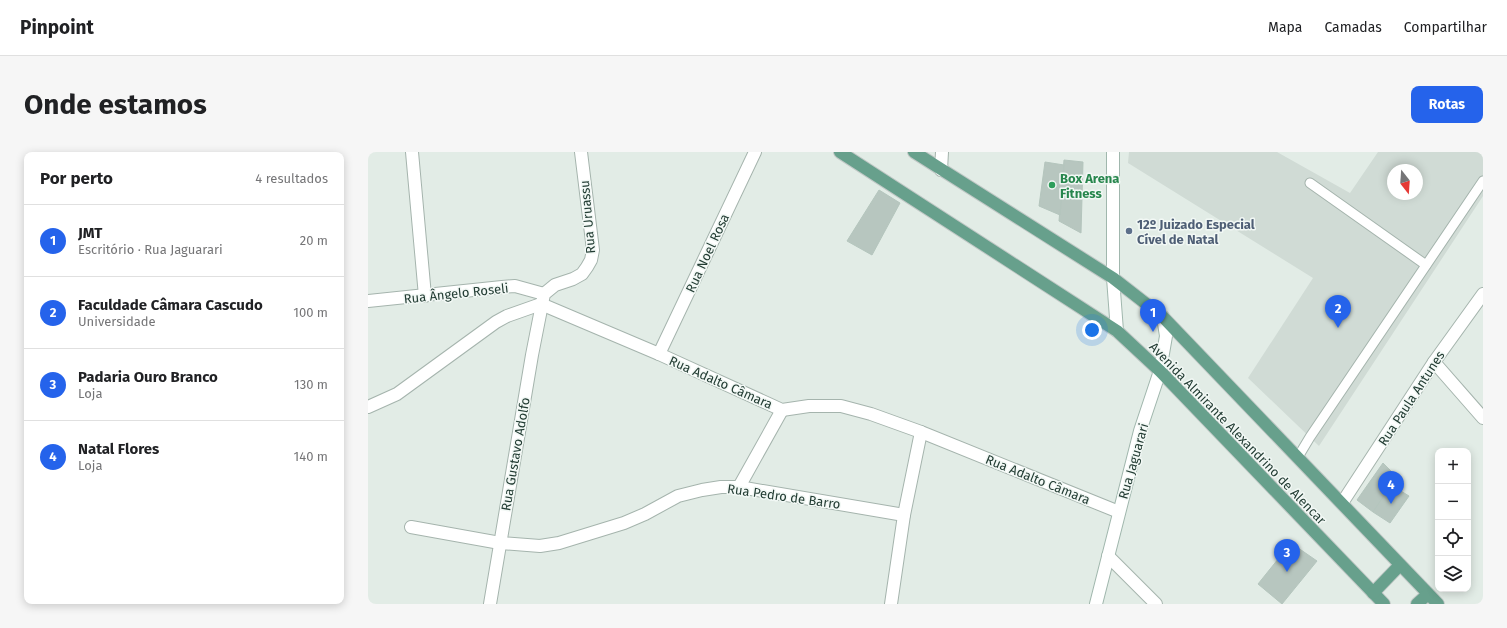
<!DOCTYPE html>
<html lang="pt">
<head>
<meta charset="utf-8">
<style>
	body { margin:0; font-family:"Fira Sans",sans-serif; background:#f6f6f6; color:#202124 }
	.controls { position:absolute; right:12px; bottom:12px; display:grid; overflow:hidden; border-radius:8px; box-shadow:0 2px 10px #0003 }
	.controls button { width:36px; height:36px; display:grid; place-items:center; padding:0; border:0; border-bottom:1px solid #e0e0e0; background:#fff; color:#202124; font:20px sans-serif }
	.compass { position:absolute; left:1019px; top:12px; width:36px; height:36px; border-radius:50%; background:#fff; box-shadow:0 2px 10px #0003; rotate:163deg }
	.you { position:absolute; left:724px; top:178px; width:14px; height:14px; margin:-10px; border:3px solid #fff; border-radius:50%; background:#1a73e8; box-shadow:0 0 0 6px #1a73e833 }
	.badge { display:grid; place-items:center; width:26px; height:26px; border-radius:50%; background:#2563eb; color:#fff; font-size:13px; font-weight:700 }
	.pin { position:absolute; translate:-50% -33px; filter:drop-shadow(0 1px 2px #0008) }
	.pin::after { content:''; position:absolute; top:21px; width:14px; height:12px; background:inherit; clip-path:polygon(0 0,100% 0,50% 100%) }
	.list { margin:0; padding:0; list-style:none }
	h2 { display:flex; justify-content:space-between; align-items:center; height:52px; margin:0; padding:0 16px; font-size:17px }
	h2 small { font-size:13px; font-weight:400; color:#757577 }
	.list li { display:grid; grid-template-columns:26px 1fr auto; gap:12px; align-items:center; box-sizing:border-box; height:72px; padding:0 16px; border-top:1px solid #e0e0e0 }
	.list b { display:block; font-size:15px; white-space:nowrap }
	.list p { margin:0; font-size:13px; white-space:nowrap; color:#757577 }
	.list em { font-size:13px; font-style:normal; color:#757577 }
	.icon { flex:none; width:22px; height:22px; fill:none; stroke:currentColor; stroke-width:2; stroke-linecap:round; stroke-linejoin:round }
	.map { position:relative; flex:none; width:1115px; height:452px; overflow:hidden; border-radius:8px }
	header { display:flex; align-items:center; gap:24px; box-sizing:border-box; height:56px; padding:0 20px; background:#fff; border-bottom:1px solid #e0e0e0 }
	header strong { font-size:19px }
	nav { display:flex; gap:22px; margin-inline-start:auto; font-size:14px }
	.intro { display:flex; align-items:center; justify-content:space-between; box-sizing:border-box; height:96px; padding:0 24px }
	h1 { margin:0; font-size:28px }
	.button { padding:10px 18px; border-radius:8px; background:#2563eb; color:#fff; font-size:14px; font-weight:700 }
	main { display:flex; gap:24px; padding:0 24px }
	aside { flex:1; background:#fff; border-radius:8px; box-shadow:0 2px 10px #0003 }
	.map>svg:first-child { display:block }
	.built { fill:#d0dbd5; fill-rule:evenodd }
	.building { fill:#b7c6bf; stroke:#b4c5bd }
	.lines { fill:none; stroke-linecap:round; stroke-linejoin:round }
	.lane-casing { stroke:#a5b4ad; stroke-width:11 }
	.street-casing { stroke:#a5b4ad; stroke-width:14 }
	.secondary-casing { stroke:#a0b7ad; stroke-width:14 }
	.primary-casing { stroke:#c1c8c6; stroke-width:14 }
	.lane { stroke:#fff; stroke-width:9 }
	.street { stroke:#fff; stroke-width:12 }
	.secondary { stroke:#fff; stroke-width:12 }
	.primary { stroke:#67a08c; stroke-width:12 }
	.leisure-dot { fill:#2e9e5b; stroke:#f2f8f5; stroke-width:1.5 }
	.service-dot { fill:#5c6f8a; stroke:#f2f8f5; stroke-width:1.5 }
	.labels { text-anchor:middle; stroke-width:3; stroke-linejoin:round; paint-order:stroke }
	.leisure-label { font-size:13px; font-weight:bold; fill:#27864d; stroke:#f2f8f5; text-anchor:start }
	.street-label { font-size:13px; fill:#223c33; stroke:#f2f8f5 }
	.service-label { font-size:13px; font-weight:bold; fill:#4e5e75; stroke:#f2f8f5; text-anchor:start }
</style>
</head>
<body>
<header>
<strong>Pinpoint</strong>
<nav><a>Mapa</a><a>Camadas</a><a>Compartilhar</a></nav>
</header>
<div class="intro"><h1>Onde estamos</h1><a class="button">Rotas</a></div>
<main>
<aside>
<h2>Por perto<small>4 resultados</small></h2>
<ul class="list">
<li><span class="badge">1</span><div><b>JMT</b><p>Escritório · Rua Jaguarari</p></div><em>20 m</em></li>
<li><span class="badge">2</span><div><b>Faculdade Câmara Cascudo</b><p>Universidade</p></div><em>100 m</em></li>
<li><span class="badge">3</span><div><b>Padaria Ouro Branco</b><p>Loja</p></div><em>130 m</em></li>
<li><span class="badge">4</span><div><b>Natal Flores</b><p>Loja</p></div><em>140 m</em></li>
</ul>
</aside>
<div class="map">
<svg width="1115" height="452" viewBox="0 0 1115 452">
	<rect width="100%" height="100%" fill="#e2ece6"/>
	<!-- built -->
	<path class="built" d="M761,0H909L982,41L1010,0H1115V44L951,294L880,226L945,126L760,11ZM1025,18H1049V42H1025Z"/>
	<!-- building -->
	<g class="building">
		<polygon points="696,8 715,10 713,81 691,69"/>
		<polygon points="677,10 696,13 692,63 671,54"/>
		<polygon points="511,38 532,51 504,103 479,89"/>
		<polygon points="1015,311 1029,325 1005,360 989,348"/>
		<polygon points="1023,333 1041,344 1022,371 1005,360"/>
		<polygon points="923,391 949,409 914,452 890,432"/>
	</g>
	<g class="lines">
		<defs>
			<g id="lane">
				<polyline points="942,31 1058,113"/>
				<polyline points="930,305 942,285 1115,29"/>
			</g>
			<g id="street">
				<polyline points="44,0 57,144"/>
				<polyline points="573,18 574,0"/>
				<polyline points="0,149 134,135 147,134 176,142"/>
				<polyline points="291,202 387,0"/>
				<polyline points="1066,210 1115,266"/>
				<polyline points="0,255 29,242 128,170 139,164 173,152 291,202 414,258 441,254 473,254 503,262 553,280 751,360"/>
				<polyline points="371,335 414,258"/>
				<polyline points="974,351 1066,210 1115,142"/>
				<polyline points="43,375 132,391 172,394 191,391 256,371 277,362 310,344 334,338 353,335 371,335 536,363"/>
				<polyline points="740,404 788,452"/>
				<polyline points="122,452 164,203 176,142 187,133 205,127 214,122 219,115 223,108 225,98 213,0"/>
				<polyline points="523,452 536,363 553,280"/>
			</g>
			<g id="secondary">
				<polyline points="745,0 745,126 749,179"/>
				<polyline points="728,452 772,279 792,219 798,184 795,165"/>
			</g>
			<g id="primary">
				<polyline points="472,0 749,179 792,219 1016,452"/>
				<polyline points="546,0 745,126 795,165 1070,452"/>
				<polyline points="1005,441 1032,413"/>
				<polyline points="1049,452 1060,442"/>
			</g>
		</defs>
		<!-- lane casing -->
		<use href="#lane" class="lane-casing"/>
		<!-- street casing -->
		<use href="#street" class="street-casing"/>
		<!-- secondary casing -->
		<use href="#secondary" class="secondary-casing"/>
		<!-- primary casing -->
		<use href="#primary" class="primary-casing"/>
		<!-- lane -->
		<use href="#lane" class="lane"/>
		<!-- street -->
		<use href="#street" class="street"/>
		<!-- secondary -->
		<use href="#secondary" class="secondary"/>
		<!-- primary -->
		<use href="#primary" class="primary"/>
	</g>
	<!-- markers -->
	<circle class="leisure-dot" cx="684" cy="33" r="4"/>
	<circle class="service-dot" cx="761" cy="79" r="4"/>
	<g class="labels">
		<!-- leisure labels -->
		<g class="leisure-label">
			<text x="692" y="31">Box Arena<tspan x="692" dy="15">Fitness</tspan></text>
		</g>
		<!-- street labels -->
		<g class="street-label">
			<text transform="translate(219 65) rotate(-95)" y="5">Rua Uruassu</text>
			<text transform="translate(339 101) rotate(-65)" y="5">Rua Noel Rosa</text>
			<text transform="translate(88 141) rotate(-6)" y="5">Rua Ângelo Roseli</text>
			<text transform="translate(353 230) rotate(24)" y="5">Rua Adalto Câmara</text>
			<text transform="translate(1043 246) rotate(-57)" y="5">Rua Paula Antunes</text>
			<text transform="translate(870 281) rotate(46)" y="5">Avenida Almirante Alexandrino de Alencar</text>
			<text transform="translate(147 302) rotate(-80)" y="5">Rua Gustavo Adolfo</text>
			<text transform="translate(765 309) rotate(-74)" y="5">Rua Jaguarari</text>
			<text transform="translate(670 327) rotate(22)" y="5">Rua Adalto Câmara</text>
			<text transform="translate(416 344) rotate(8)" y="5">Rua Pedro de Barro</text>
		</g>
		<!-- service labels -->
		<g class="service-label">
			<text x="769" y="77">12º Juizado Especial<tspan x="769" dy="15">Cível de Natal</tspan></text>
		</g>
	</g>
</svg>
<div class="controls">
<button>+</button>
<button>−</button>
<button><svg class="icon" aria-label="locate" viewBox="0 0 24 24"><circle cx="12" cy="12" r="6"/><path d="M12 2v4M12 18v4M2 12h4M18 12h4"/></svg></button>
<button><svg class="icon" aria-label="layers" viewBox="0 0 24 24"><path d="M12 4l9 5-9 5-9-5zM3 14l9 5 9-5"/></svg></button>
</div>
<svg class="compass" viewBox="-18 -18 36 36"><path d="M0-13l5 13h-10z" fill="#e53935"/><path d="M0 13l5-13h-10z" fill="#757577"/></svg>
<div class="you"></div>
<div class="pin badge" style="left:785px;top:180px">1</div>
<div class="pin badge" style="left:970px;top:176px">2</div>
<div class="pin badge" style="left:919px;top:420px">3</div>
<div class="pin badge" style="left:1023px;top:352px">4</div>
</div>
</main>
</body>
</html>
